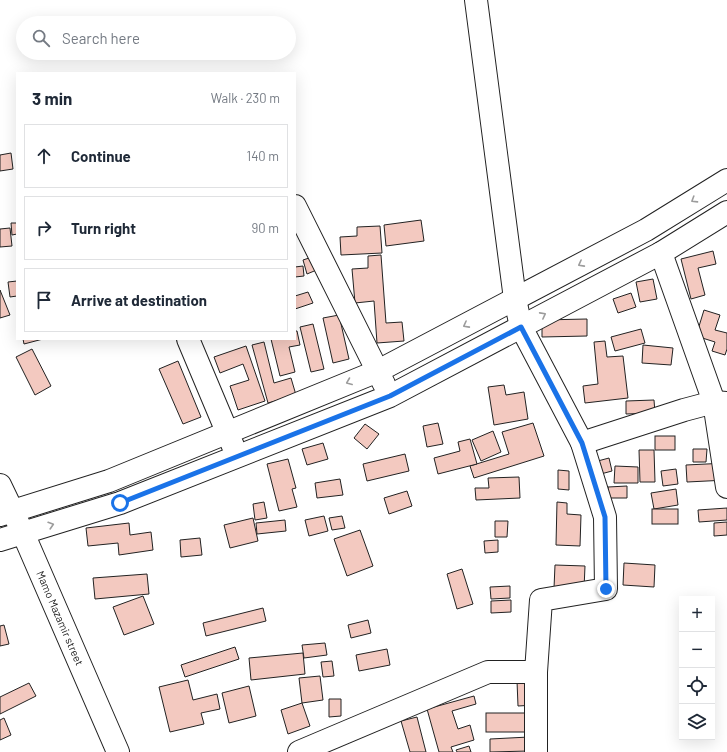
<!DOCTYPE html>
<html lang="en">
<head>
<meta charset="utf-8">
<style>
	body { margin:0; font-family:Barlow,sans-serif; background:#f6f6f7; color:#1f2937 }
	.controls { position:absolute; right:12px; bottom:12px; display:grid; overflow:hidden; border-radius:0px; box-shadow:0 4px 16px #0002 }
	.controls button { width:36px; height:36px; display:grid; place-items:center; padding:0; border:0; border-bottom:1px solid #e0e1e3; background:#fff; color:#1f2937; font:20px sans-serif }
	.stop { position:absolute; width:12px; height:12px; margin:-9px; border:3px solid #1a73e8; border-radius:50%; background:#fff }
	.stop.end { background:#1a73e8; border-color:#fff; box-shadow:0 1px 4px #0008 }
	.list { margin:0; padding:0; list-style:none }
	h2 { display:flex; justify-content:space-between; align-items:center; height:52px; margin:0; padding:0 16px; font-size:17px }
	h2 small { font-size:13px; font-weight:400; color:#747a83 }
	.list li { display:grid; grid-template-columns:26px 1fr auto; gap:12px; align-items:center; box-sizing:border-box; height:64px; margin:0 8px 8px; padding:0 8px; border:1px solid #e0e1e3; border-radius:0px }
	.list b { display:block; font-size:15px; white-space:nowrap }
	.list em { font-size:13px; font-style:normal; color:#747a83 }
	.icon { flex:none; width:22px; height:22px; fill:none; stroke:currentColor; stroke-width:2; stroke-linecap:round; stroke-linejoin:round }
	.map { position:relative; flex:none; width:727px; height:752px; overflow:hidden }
	.search { position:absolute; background:#fff; box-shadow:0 4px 16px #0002; left:16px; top:16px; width:280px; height:44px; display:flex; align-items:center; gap:10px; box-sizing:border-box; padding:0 14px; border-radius:22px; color:#747a83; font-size:15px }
	.panel { position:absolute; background:#fff; box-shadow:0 4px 16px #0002; left:16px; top:72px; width:280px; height:268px; border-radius:0px }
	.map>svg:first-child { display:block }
	.building { fill:#f3c9c0; stroke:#222 }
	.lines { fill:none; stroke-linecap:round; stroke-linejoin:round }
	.minor-casing { stroke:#222; stroke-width:24 }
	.major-casing { stroke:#222; stroke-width:24 }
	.minor { stroke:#fff; stroke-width:22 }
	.major { stroke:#fff; stroke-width:22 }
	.oneway { stroke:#9c9c9c }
	.route { stroke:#1a73e8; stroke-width:5 }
	.labels { text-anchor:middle; stroke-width:3; stroke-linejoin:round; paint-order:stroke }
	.street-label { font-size:11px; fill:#222; stroke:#fff }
</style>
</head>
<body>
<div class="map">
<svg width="727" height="752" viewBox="0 0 727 752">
	<rect width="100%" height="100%" fill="#fff"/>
	<!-- building -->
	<g class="building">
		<polygon points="11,153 13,169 0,171 0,155"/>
		<polygon points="421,220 424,241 386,246 384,225"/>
		<polygon points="11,223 17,223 17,234 12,235"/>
		<polygon points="380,226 382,253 341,255 340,237 357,236 357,227"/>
		<polygon points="10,228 12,246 0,247 0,229"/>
		<polygon points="713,251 716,264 698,268 705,295 691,299 681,259"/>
		<polygon points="381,255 386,323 402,322 404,341 377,343 374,301 355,303 352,269 368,268 368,256"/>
		<polygon points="315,256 319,269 307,274 303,260"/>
		<polygon points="303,266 304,276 295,277 295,267"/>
		<polygon points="653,279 657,299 640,302 636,282"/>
		<polygon points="17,281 17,296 10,297 8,282"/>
		<polygon points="0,290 10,315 0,318"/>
		<polygon points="308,292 313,303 295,309 295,296"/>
		<polygon points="631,293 636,307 618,313 613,299"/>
		<polygon points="704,310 720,315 715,330 727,333 727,349 725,355 712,351 715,342 696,336"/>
		<polygon points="339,315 349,359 333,363 323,318"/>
		<polygon points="587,319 587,336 542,337 542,320"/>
		<polygon points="313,324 324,369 311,372 300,327"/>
		<polygon points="641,329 645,343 615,351 611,337"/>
		<polygon points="295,331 297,331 300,345 289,347 295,372 280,376 271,339 295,339"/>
		<polygon points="23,339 43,339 24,344"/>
		<polygon points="605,341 607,357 623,356 628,398 585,403 583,386 598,384 594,342"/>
		<polygon points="264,342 274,383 291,378 296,395 268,403 252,345"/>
		<polygon points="643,345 673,348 671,365 642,363"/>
		<polygon points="246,346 265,401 238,410 230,386 249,380 243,364 220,373 214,357"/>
		<polygon points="32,349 51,386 35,395 16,357"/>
		<polygon points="178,361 201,417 183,424 159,369"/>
		<polygon points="504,385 506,395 524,392 528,419 494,425 488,387"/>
		<polygon points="654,400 655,413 626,414 626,401"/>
		<polygon points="438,423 443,444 427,447 423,426"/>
		<polygon points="533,423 544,456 474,478 470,466 509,454 502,432"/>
		<polygon points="365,424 379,434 367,449 354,438"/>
		<polygon points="493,431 501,452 481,461 472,440"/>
		<rect x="655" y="436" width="20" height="14"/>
		<polygon points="470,439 477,464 438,474 434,458 460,451 458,442"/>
		<polygon points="323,443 328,459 307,465 302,449"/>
		<polygon points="693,449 707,449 706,462 693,462"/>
		<polygon points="639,450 654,450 655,482 640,482"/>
		<polygon points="405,454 409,471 367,481 363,464"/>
		<polygon points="609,458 612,471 597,475 594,462"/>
		<polygon points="288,459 296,488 292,489 297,507 279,511 267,464"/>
		<polygon points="727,463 727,480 687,482 686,465"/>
		<polygon points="615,466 638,467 638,483 614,483"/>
		<polygon points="676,469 678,484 663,486 661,471"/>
		<polygon points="558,470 569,471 569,490 558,489"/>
		<polygon points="519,477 520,498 476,500 475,488 489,488 488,478"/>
		<polygon points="340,479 343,495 317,498 315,483"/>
		<polygon points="627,486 627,498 608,498 608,487"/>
		<polygon points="676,489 678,505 654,509 651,493"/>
		<polygon points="407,491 412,506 389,514 384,498"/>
		<polygon points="264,502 267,518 255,520 253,504"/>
		<polygon points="557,502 567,503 567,514 581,515 580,546 556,545"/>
		<polygon points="727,508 727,520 699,522 698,510"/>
		<rect x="652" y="509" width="26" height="15"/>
		<polygon points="324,516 328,531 309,536 305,520"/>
		<polygon points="342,516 345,528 332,530 329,518"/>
		<polygon points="253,518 258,541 230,548 224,525"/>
		<polygon points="285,520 286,531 257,534 256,523"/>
		<polygon points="495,521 508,521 507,537 495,537"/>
		<polygon points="727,522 727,535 714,536 714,523"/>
		<polygon points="129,523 130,535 151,532 153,550 119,555 118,543 88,546 86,528"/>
		<polygon points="360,530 373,566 347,576 334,539"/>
		<polygon points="200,538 202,555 181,557 180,540"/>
		<polygon points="498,540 498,552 485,553 484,541"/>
		<polygon points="624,563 655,565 654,587 623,585"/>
		<polygon points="555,565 585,566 584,589 554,588"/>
		<polygon points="462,569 473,604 457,609 447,574"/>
		<polygon points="147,574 149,594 95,599 93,578"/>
		<polygon points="510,586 510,598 491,599 490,587"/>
		<polygon points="143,596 154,624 124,635 113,607"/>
		<polygon points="511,600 511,612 491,613 491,601"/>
		<polygon points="263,608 266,621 206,636 203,623"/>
		<polygon points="368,620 371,633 351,638 348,625"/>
		<polygon points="4,625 9,644 0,646 0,626"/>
		<polygon points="325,643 327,655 304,658 302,645"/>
		<polygon points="235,647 239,659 185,677 181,665"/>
		<polygon points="387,649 390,665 359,671 356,655"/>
		<polygon points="303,653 305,674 251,680 249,658"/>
		<polygon points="332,661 334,676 323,677 321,662"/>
		<polygon points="320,676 323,700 302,703 299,678"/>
		<polygon points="188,680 193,700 217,694 220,709 201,713 204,724 170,732 159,687"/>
		<polygon points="517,681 534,681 535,705 518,706"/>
		<polygon points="29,683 36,696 0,714 0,697"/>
		<polygon points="249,686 256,716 229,723 222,693"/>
		<polygon points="474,696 476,704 452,711 458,729 470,725 474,740 451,747 453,752 439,752 427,709"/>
		<polygon points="329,699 341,699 341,716 329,717"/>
		<polygon points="302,703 310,726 288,734 281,710"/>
		<rect x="486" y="713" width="46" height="19"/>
		<polygon points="417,717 426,752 410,752 401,721"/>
		<polygon points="4,718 11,735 0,740 0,720"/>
		<polygon points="529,737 529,751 490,752 490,739"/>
		<polygon points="469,746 471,752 457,752 456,750"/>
	</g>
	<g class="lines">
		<defs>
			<g id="minor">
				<polyline points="476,0 515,299 521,327 582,443 605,517 606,589 541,600 536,672 536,752"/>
				<polyline points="295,206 384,384"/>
				<polyline points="661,253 714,402 727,487"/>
				<polyline points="188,339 233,446"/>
				<polyline points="582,443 684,410 714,402 727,403"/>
				<polyline points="0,515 109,481 378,371 646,230 727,180"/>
				<polyline points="0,540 120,503 390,396 661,253 727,212"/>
				<polyline points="299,752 488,672 536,672"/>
			</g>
			<g id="major">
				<path id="s1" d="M0,485L23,533L118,752"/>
			</g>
		</defs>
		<!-- minor casing -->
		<use href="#minor" class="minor-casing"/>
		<!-- major casing -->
		<use href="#major" class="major-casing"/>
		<!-- minor -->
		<use href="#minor" class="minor"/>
		<!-- major -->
		<use href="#major" class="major"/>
	</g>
	<!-- one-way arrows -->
	<defs><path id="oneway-chevron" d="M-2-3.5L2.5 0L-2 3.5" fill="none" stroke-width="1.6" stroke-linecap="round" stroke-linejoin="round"/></defs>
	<g class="oneway">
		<use href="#oneway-chevron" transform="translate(694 200) rotate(148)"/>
		<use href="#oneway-chevron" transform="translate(581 264) rotate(152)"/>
		<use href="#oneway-chevron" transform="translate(543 315) rotate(-28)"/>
		<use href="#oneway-chevron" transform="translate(466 325) rotate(152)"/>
		<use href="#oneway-chevron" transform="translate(349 382) rotate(158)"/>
		<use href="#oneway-chevron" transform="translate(51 525) rotate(-17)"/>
	</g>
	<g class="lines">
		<!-- route -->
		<polyline class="route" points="120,503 390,396 521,327 582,443 605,517 606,589"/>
	</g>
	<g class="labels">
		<!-- street labels -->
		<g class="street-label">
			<text dy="4" stroke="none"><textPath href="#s1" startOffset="146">Mamo Mazamir street</textPath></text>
		</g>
	</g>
</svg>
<div class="controls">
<button>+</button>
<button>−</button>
<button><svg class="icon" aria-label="locate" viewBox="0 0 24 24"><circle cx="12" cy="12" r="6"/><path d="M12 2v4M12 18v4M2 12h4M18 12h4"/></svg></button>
<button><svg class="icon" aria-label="layers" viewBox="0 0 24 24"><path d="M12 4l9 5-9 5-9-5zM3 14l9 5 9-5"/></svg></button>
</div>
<div class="stop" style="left:120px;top:503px"></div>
<div class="stop end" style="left:606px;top:589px"></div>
<div class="search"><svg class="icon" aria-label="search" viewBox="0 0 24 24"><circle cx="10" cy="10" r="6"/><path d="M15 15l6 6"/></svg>Search here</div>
<section class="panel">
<h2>3 min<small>Walk · 230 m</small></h2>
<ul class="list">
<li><svg class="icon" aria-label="ahead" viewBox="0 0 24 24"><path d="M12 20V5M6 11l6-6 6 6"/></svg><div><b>Continue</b></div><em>140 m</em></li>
<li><svg class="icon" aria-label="right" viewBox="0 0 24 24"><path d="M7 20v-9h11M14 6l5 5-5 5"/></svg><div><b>Turn right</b></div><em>90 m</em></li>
<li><svg class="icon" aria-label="arrive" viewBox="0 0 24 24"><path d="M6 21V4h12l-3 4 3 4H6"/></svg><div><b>Arrive at destination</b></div></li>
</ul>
</section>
</div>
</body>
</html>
